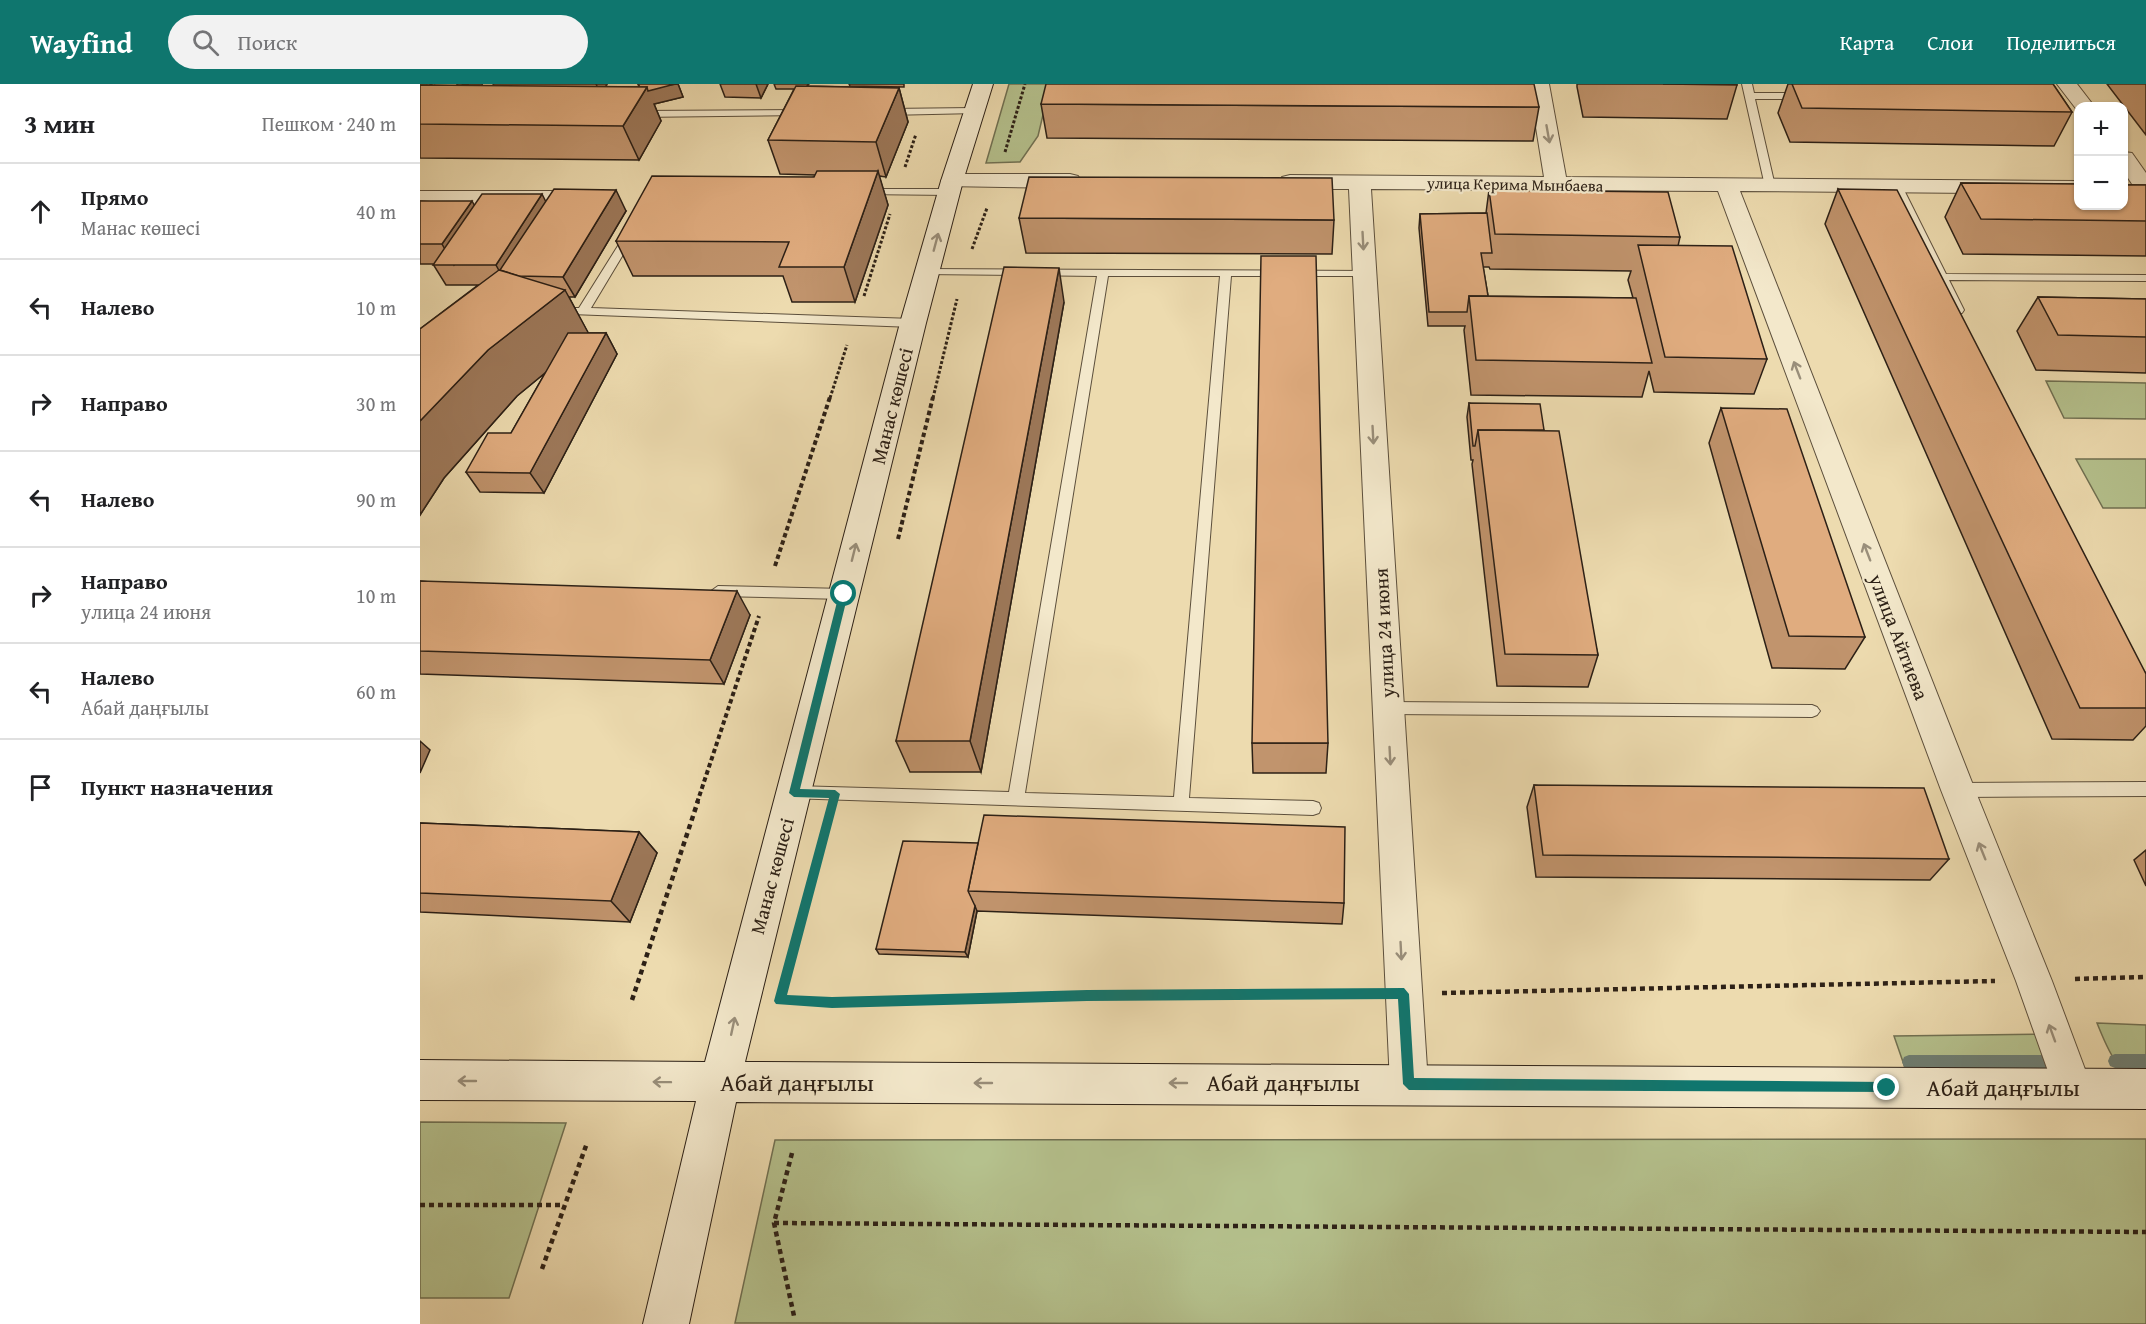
<!DOCTYPE html>
<html lang="ru">
<head>
<meta charset="utf-8">
<style>
	body { margin:0; font-family:"Gentium Book Plus",serif; background:#f2f2f2; color:#202124 }
	.controls { position:absolute; right:18px; top:18px; display:grid; overflow:hidden; border-radius:12px; box-shadow:0 2px 4px #0004 }
	.controls button { width:54px; height:54px; display:grid; place-items:center; padding:0; border:0; border-bottom:2px solid #e0e0e0; background:#fff; color:#202124; font:30px sans-serif }
	.stop { position:absolute; width:18px; height:18px; margin:-14px; border:4px solid #0f766e; border-radius:50%; background:#fff }
	.stop.end { background:#0f766e; border-color:#fff; box-shadow:0 2px 6px #0008 }
	.list { margin:0; padding:0; list-style:none }
	h2 { display:flex; justify-content:space-between; align-items:center; height:78px; margin:0; padding:0 24px; font-size:26px }
	h2 small { font-size:20px; font-weight:400; color:#757577 }
	.list li { display:grid; grid-template-columns:39px 1fr auto; gap:18px; align-items:center; box-sizing:border-box; height:96px; padding:0 24px; border-top:2px solid #e0e0e0 }
	.list b { display:block; font-size:22px; white-space:nowrap }
	.list p { margin:0; font-size:20px; white-space:nowrap; color:#757577 }
	.list em { font-size:20px; font-style:normal; color:#757577 }
	.icon { flex:none; width:33px; height:33px; fill:none; stroke:currentColor; stroke-width:2; stroke-linecap:round; stroke-linejoin:round }
	.map { position:relative; flex:none; width:1726px; height:1240px; overflow:hidden }
	header { display:flex; align-items:center; gap:36px; box-sizing:border-box; height:84px; padding:0 30px; background:#0f766e; color:#fff }
	header strong { font-size:28px }
	nav { display:flex; gap:33px; margin-inline-start:auto; font-size:21px }
	.search { width:420px; height:54px; background:#f2f2f2; display:flex; align-items:center; gap:15px; box-sizing:border-box; padding:0 21px; border-radius:33px; color:#757577; font-size:22px }
	main { display:flex }
	aside { flex:1; background:#fff }
	.map>svg:first-child { display:block }
	.green { fill:#b5c18d; stroke:#707052; stroke-width:1.5 }
	.lines { fill:none; stroke-linecap:round; stroke-linejoin:round }
	.stream { fill:#6d7d72; fill-rule:evenodd }
	.lane-casing { stroke:#5c4f3c; stroke-width:2 }
	.street-casing { stroke:#5c4f3c; stroke-width:2 }
	.secondary-casing { stroke:#2c2016; stroke-width:2 }
	.path-far2 { stroke:#2c2016; stroke-width:3; stroke-dasharray:3 2; stroke-linecap:butt }
	.path-far1 { stroke:#2c2016; stroke-width:4; stroke-dasharray:4.5 3; stroke-linecap:butt }
	.path { stroke:#2c2016; stroke-width:4.5; stroke-dasharray:5 4; stroke-linecap:butt }
	.lane { fill:#f3e8cb; fill-rule:evenodd }
	.street { fill:#f3e8cb; fill-rule:evenodd }
	.secondary { fill:#f3e8cb; fill-rule:evenodd }
	.wall { fill:#c1946d; stroke:#2c2016; stroke-width:1.5; fill-rule:evenodd }
	.shaded-wall { fill:#9d7859; stroke:#2c2016; stroke-width:1.5 }
	.building { fill:#e0ac7f; stroke:#2c2016; stroke-width:1.5 }
	.oneway { stroke:#998e7a }
	.route { fill:#0f766e }
	.labels { text-anchor:middle; stroke-width:4.5; stroke-linejoin:round; paint-order:stroke }
	.far-street-label { font-size:16px; fill:#2c2016; stroke:#f3e8cb }
	.street-label { font-size:20px; fill:#2c2016; stroke:#f3e8cb }
	.near-street-label { font-size:24px; fill:#2c2016; stroke:#f3e8cb }
</style>
</head>
<body>
<header>
<strong>Wayfind</strong>
<div class="search"><svg class="icon" aria-label="search" viewBox="0 0 24 24"><circle cx="10" cy="10" r="6"/><path d="M15 15l6 6"/></svg>Поиск</div>
<nav><a>Карта</a><a>Слои</a><a>Поделиться</a></nav>
</header>
<main>
<aside>
<h2>3 мин<small>Пешком · 240 m</small></h2>
<ul class="list">
<li><svg class="icon" aria-label="ahead" viewBox="0 0 24 24"><path d="M12 20V5M6 11l6-6 6 6"/></svg><div><b>Прямо</b><p>Манас көшесі</p></div><em>40 m</em></li>
<li><svg class="icon" aria-label="left" viewBox="0 0 24 24"><path d="M17 20v-9H6M10 6l-5 5 5 5"/></svg><div><b>Налево</b></div><em>10 m</em></li>
<li><svg class="icon" aria-label="right" viewBox="0 0 24 24"><path d="M7 20v-9h11M14 6l5 5-5 5"/></svg><div><b>Направо</b></div><em>30 m</em></li>
<li><svg class="icon" aria-label="left" viewBox="0 0 24 24"><path d="M17 20v-9H6M10 6l-5 5 5 5"/></svg><div><b>Налево</b></div><em>90 m</em></li>
<li><svg class="icon" aria-label="right" viewBox="0 0 24 24"><path d="M7 20v-9h11M14 6l5 5-5 5"/></svg><div><b>Направо</b><p>улица 24 июня</p></div><em>10 m</em></li>
<li><svg class="icon" aria-label="left" viewBox="0 0 24 24"><path d="M17 20v-9H6M10 6l-5 5 5 5"/></svg><div><b>Налево</b><p>Абай даңғылы</p></div><em>60 m</em></li>
<li><svg class="icon" aria-label="arrive" viewBox="0 0 24 24"><path d="M6 21V4h12l-3 4 3 4H6"/></svg><div><b>Пункт назначения</b></div></li>
</ul>
</aside>
<div class="map">
<svg width="1726" height="1240" viewBox="0 0 1726 1240">
	<rect width="100%" height="100%" fill="#eddbaf"/>
	<filter id="stains"><feTurbulence type="fractalNoise" baseFrequency=".00333" numOctaves="4"/><feColorMatrix values="0 0 0 0 .2 0 0 0 0 .09 0 0 0 0 .02 0 0 0 .5 -.17"/></filter>
	<radialGradient id="worn" r=".72"><stop offset=".6" stop-color="#630" stop-opacity="0"/><stop offset="1" stop-color="#630" stop-opacity=".3"/></radialGradient>
	<!-- green -->
	<g class="green">
		<polygon points="589,0 710,0 627,14 618,52 600,78 566,79"/>
		<polygon points="1626,297 1726,299 1726,335 1644,334"/>
		<polygon points="1656,375 1726,375 1726,424 1683,424"/>
		<path d="M1677,939L1726,941V1002C1694,981 1691,974 1677,939Z"/>
		<polygon points="1632,950 1653,1004 1492,1004 1474,952"/>
		<polygon points="0,1038 146,1039 89,1214 0,1214"/>
		<polygon points="1726,1055 1726,1240 315,1239 355,1056"/>
	</g>
	<g class="lines">
		<!-- stream -->
		<g class="stream">
			<polygon points="1695,970 1726,970 1726,984 1695,984 1690,982 1688,977 1690,972"/>
			<polygon points="1489,971 1631,971 1636,973 1638,978 1636,983 1631,985 1489,985 1484,983 1482,978 1484,973"/>
		</g>
		<defs>
			<g id="lane">
				<polygon points="1322,0 1332,0 1334,9 1384,9 1389,12 1384,15 1335,15 1355,102 1354,104 1345,102"/>
				<polygon points="554,24 559,27 557,29 467,31 462,28 467,25"/>
				<polygon points="383,26 388,29 386,31 218,33 213,30 218,27"/>
				<polygon points="1477,99 1482,102 1526,190 1726,191 1726,197 1529,196 1544,226 1542,229 1534,229 1472,102"/>
				<polygon points="445,105 529,105 534,108 529,111 441,110 441,106"/>
				<polygon points="211,146 216,149 171,224 493,235 499,239 493,243 151,230 151,224 159,224 206,149"/>
				<path d="M507,185L949,187V191L945,192H811L769,714L893,717L899,719L901,724L899,729L893,731L368,714L366,709L368,704L374,702L589,708L677,192L503,190L501,188ZM688,192H800L754,713L605,709Z"/>
				<polygon points="298,502 424,505 431,510 424,515 298,512 291,507"/>
				<polygon points="968,618 1392,621 1397,623 1400,627 1397,631 1392,633 968,630 963,628 960,624 963,620"/>
				<polygon points="1726,698 1726,712 1538,713 1532,711 1530,706 1532,701 1538,699"/>
			</g>
			<g id="street">
				<polygon points="1109,0 1129,0 1146,93 1658,97 1658,110 1320,107 1555,706 1632,897 1672,1004 1667,1018 1653,1023 1639,1018 1634,1004 1596,897 1521,706 1298,107 951,105 1008,1000 1003,1013 989,1019 975,1013 970,1000 929,105 870,105 862,103 859,98 862,93 870,91 1124,93"/>
				<polygon points="1637,0 1657,0 1674,22 1658,22 1657,26"/>
				<polygon points="1704,68 1712,69 1726,89 1726,111 1718,109 1704,88"/>
				<polygon points="532,90 650,90 658,92 661,97 658,102 650,104 524,102 521,97 524,92"/>
				<polygon points="0,107 133,107 141,109 144,114 141,119 133,121 0,121"/>
			</g>
			<polygon id="secondary" points="553,0 573,0 543,97 506,239 325,978 1726,985 1726,1025 316,1018 269,1240 223,1240 276,1017 0,1016 0,976 285,978 480,239 521,97"/>
		</defs>
		<!-- lane casing -->
		<use href="#lane" class="lane-casing"/>
		<!-- street casing -->
		<use href="#street" class="street-casing"/>
		<!-- secondary casing -->
		<use href="#secondary" class="secondary-casing"/>
		<!-- path-far2 -->
		<g class="path-far2">
			<polyline points="0,4 15,0"/>
			<polyline points="585,68 605,0"/>
			<polyline points="485,83 496,50"/>
			<polyline points="552,165 567,124"/>
			<polyline points="444,212 470,130"/>
			<polyline points="410,314 427,261"/>
			<polyline points="513,314 537,215"/>
		</g>
		<!-- path-far1 -->
		<g class="path-far1">
			<polyline points="478,455 513,313"/>
			<polyline points="355,482 410,313"/>
			<polyline points="277,719 339,532"/>
		</g>
		<!-- path -->
		<g class="path">
			<polyline points="1655,895 1726,893"/>
			<polyline points="1022,909 1575,897"/>
			<polyline points="212,916 278,717"/>
			<polyline points="362,917 412,918 667,911 945,910"/>
			<polyline points="372,1069 354,1139 374,1232"/>
			<polyline points="0,1121 144,1121"/>
			<polyline points="354,1139 1726,1148"/>
			<polyline points="122,1185 167,1059"/>
		</g>
		<!-- lane -->
		<use href="#lane" class="lane"/>
		<!-- street -->
		<use href="#street" class="street"/>
		<!-- secondary -->
		<use href="#secondary" class="secondary"/>
	</g>
	<!-- wall -->
	<g class="wall">
		<polygon points="37,0 62,0 62,2 74,2 73,0 187,0 186,3 219,3 218,0 258,0 263,13 234,20 241,37 219,76 0,74 0,1 38,2"/>
		<polygon points="300,0 348,0 341,14 305,13"/>
		<polygon points="354,0 389,0 387,2 479,4 488,38 466,93 459,92 468,121 435,218 372,218 363,192 213,192 196,157 394,93 395,91 360,90 348,56 374,5 356,5"/>
		<polygon points="429,0 484,0 484,3 430,2"/>
		<polygon points="1157,0 1317,0 1317,1 1307,35 1163,33 1157,3"/>
		<polygon points="1368,0 1633,0 1652,28 1634,62 1370,58 1358,29"/>
		<polygon points="1687,0 1726,0 1726,51"/>
		<polygon points="621,20 1119,23 1113,57 627,54"/>
		<polygon points="1541,99 1726,101 1726,172 1543,170 1525,133"/>
		<polygon points="1418,105 1726,590 1726,642 1713,656 1632,655 1405,140"/>
		<path d="M1069,106L1260,153L1258,162L1347,275L1334,310L1234,308L1229,287L1222,313L1051,311L1044,246L1045,242H1008L999,144L1000,130L1066,129ZM1063,183H1069L1070,185L1211,187L1208,196L1213,214L1068,212Z"/>
		<polygon points="0,117 54,121 126,118 206,127 155,213 149,213 168,249 186,249 197,270 124,409 60,408 46,388 91,349 125,289 97,312 24,394 0,431 0,245 58,201 26,201 13,180 0,180"/>
		<polygon points="599,134 914,136 912,170 606,169"/>
		<polygon points="1618,213 1726,215 1726,289 1616,286 1597,247"/>
		<polygon points="644,218 561,688 490,688 476,657"/>
		<polygon points="1049,319 1124,346 1178,571 1168,603 1077,602 1052,380 1053,376 1051,376 1047,333"/>
		<polygon points="1301,324 1445,553 1425,585 1352,584 1289,359"/>
		<polygon points="0,497 330,531 304,600 0,590"/>
		<polygon points="832,659 908,659 906,689 833,689"/>
		<polygon points="1114,701 1529,775 1510,796 1116,793 1107,723"/>
		<polygon points="0,739 219,748 237,769 210,838 0,828"/>
		<polygon points="558,759 924,819 922,840 557,827 548,873 459,870 456,865"/>
		<polygon points="1726,766 1726,802 1714,776"/>
	</g>
	<!-- shaded-wall -->
	<g class="shaded-wall">
		<polygon points="49,0 62,0 63,5 38,2"/>
		<polygon points="176,0 187,0 181,11"/>
		<polygon points="258,0 263,13 234,20 241,37 219,76 203,42 227,3"/>
		<polygon points="336,0 348,0 341,14"/>
		<polygon points="479,4 488,38 466,93 456,58"/>
		<polygon points="458,87 468,121 435,218 424,183"/>
		<polygon points="196,106 206,127 155,213 143,193"/>
		<polygon points="122,110 132,130 82,192 76,181"/>
		<polygon points="52,117 64,138 34,181 22,160"/>
		<polygon points="639,184 644,218 561,688 550,657"/>
		<polygon points="145,206 170,252 97,312 24,394 0,431 0,337 68,266"/>
		<polygon points="186,249 197,270 124,409 110,389"/>
		<polygon points="317,507 330,531 304,600 290,576"/>
		<polygon points="0,657 10,666 0,689"/>
		<polygon points="219,748 237,769 210,838 191,817"/>
		<polygon points="555,822 557,827 548,873 545,868"/>
	</g>
	<!-- building -->
	<g class="building">
		<polygon points="37,0 49,0 40,2 38,2"/>
		<polygon points="218,0 255,0 228,7 227,3 220,3"/>
		<polygon points="626,0 1114,0 1119,23 621,20"/>
		<polygon points="1243,0 1317,0 1317,1"/>
		<polygon points="1372,0 1633,0 1652,28 1382,24"/>
		<polygon points="0,1 227,3 203,42 0,40"/>
		<polygon points="376,2 479,4 456,58 348,56"/>
		<polygon points="397,87 458,87 424,183 359,183 369,158 196,157 232,92 394,93"/>
		<polygon points="609,93 912,94 914,136 599,134"/>
		<polygon points="1541,99 1659,100 1659,122 1704,122 1704,101 1726,101 1726,137 1561,135"/>
		<polygon points="134,105 196,106 143,193 99,192 80,186"/>
		<polygon points="1418,105 1477,106 1726,590 1726,624 1660,624"/>
		<polygon points="1069,106 1248,108 1260,153 1075,150"/>
		<polygon points="62,110 122,110 76,181 13,181"/>
		<polygon points="0,117 52,117 22,160 0,160"/>
		<polygon points="1067,129 1072,169 1061,169 1068,212 1049,212 1047,228 1009,228 1000,130"/>
		<polygon points="1218,161 1312,162 1347,275 1245,273"/>
		<polygon points="841,172 896,172 908,659 832,659"/>
		<polygon points="584,183 639,184 550,657 476,657"/>
		<polygon points="79,186 145,206 68,266 0,337 0,245"/>
		<polygon points="1049,212 1216,214 1232,279 1056,276"/>
		<polygon points="1618,213 1726,215 1726,253 1638,251"/>
		<polygon points="148,249 186,249 110,389 46,388 68,349 91,349"/>
		<polygon points="1049,319 1120,320 1124,346 1058,346 1055,362 1053,362"/>
		<polygon points="1301,324 1367,325 1445,553 1369,552"/>
		<polygon points="1058,346 1139,347 1178,571 1085,570"/>
		<polygon points="0,497 317,507 290,576 0,567"/>
		<polygon points="1114,701 1504,704 1529,775 1123,771"/>
		<polygon points="564,731 925,743 924,819 548,807"/>
		<polygon points="0,739 219,748 191,817 0,809"/>
		<polygon points="483,757 558,759 548,807 555,822 545,868 456,865"/>
	</g>
	<!-- one-way arrows -->
	<defs><path id="oneway-shaft" d="M-6 0H5M1.5-3L5.5 0L1.5 3" fill="none" stroke-width="1.6" stroke-linecap="round" stroke-linejoin="round" transform="scale(1.5)"/></defs>
	<g class="oneway">
		<use href="#oneway-shaft" transform="translate(1128 50) rotate(80)"/>
		<use href="#oneway-shaft" transform="translate(943 157) rotate(87)"/>
		<use href="#oneway-shaft" transform="translate(516 158) rotate(-75)"/>
		<use href="#oneway-shaft" transform="translate(1377 286) rotate(-111)"/>
		<use href="#oneway-shaft" transform="translate(953 351) rotate(87)"/>
		<use href="#oneway-shaft" transform="translate(434 468) rotate(-76)"/>
		<use href="#oneway-shaft" transform="translate(1447 468) rotate(-111)"/>
		<use href="#oneway-shaft" transform="translate(970 672) rotate(87)"/>
		<use href="#oneway-shaft" transform="translate(1562 767) rotate(-112)"/>
		<use href="#oneway-shaft" transform="translate(981 867) rotate(87)"/>
		<use href="#oneway-shaft" transform="translate(313 942) rotate(-78)"/>
		<use href="#oneway-shaft" transform="translate(1632 949) rotate(-110)"/>
		<use href="#oneway-shaft" transform="translate(47 997) rotate(-180)"/>
		<use href="#oneway-shaft" transform="translate(242 998) rotate(-179)"/>
		<use href="#oneway-shaft" transform="translate(563 999) rotate(-180)"/>
		<use href="#oneway-shaft" transform="translate(758 999) rotate(-180)"/>
	</g>
	<!-- route -->
	<polygon class="route" points="424,507 428,510 380,705 415,706 420,710 367,911 412,913 667,906 984,904 989,910 994,994 1467,998 1472,1000 1472,1008 989,1006 983,1000 978,915 667,917 412,924 356,920 354,917 409,714 374,713 369,709 419,510"/>
	<g class="labels">
		<!-- far-street labels -->
		<g class="far-street-label">
			<text transform="translate(1095 100) rotate(1)" y="6">улица Керима Мынбаева</text>
		</g>
		<!-- street labels -->
		<g class="street-label">
			<text transform="translate(472 322) rotate(-76)" y="7">Манас көшесі</text>
			<text transform="translate(964 549) rotate(-93)" y="7">улица 24 июня</text>
			<text transform="translate(1479 553) rotate(69)" y="7">улица Айтиева</text>
			<text transform="translate(352 792) rotate(-75)" y="7">Манас көшесі</text>
		</g>
		<!-- near-street labels -->
		<g class="near-street-label">
			<text x="377" y="1007">Абай даңғылы</text>
			<text x="863" y="1007">Абай даңғылы</text>
			<text x="1583" y="1012">Абай даңғылы</text>
		</g>
	</g>
	<rect width="100%" height="100%" filter="url(#stains)"/>
	<rect width="100%" height="100%" fill="url(#worn)"/>
</svg>
<div class="controls">
<button>+</button>
<button>−</button>
</div>
<div class="stop" style="left:424px;top:510px"></div>
<div class="stop end" style="left:1467px;top:1004px"></div>
</div>
</main>
</body>
</html>
